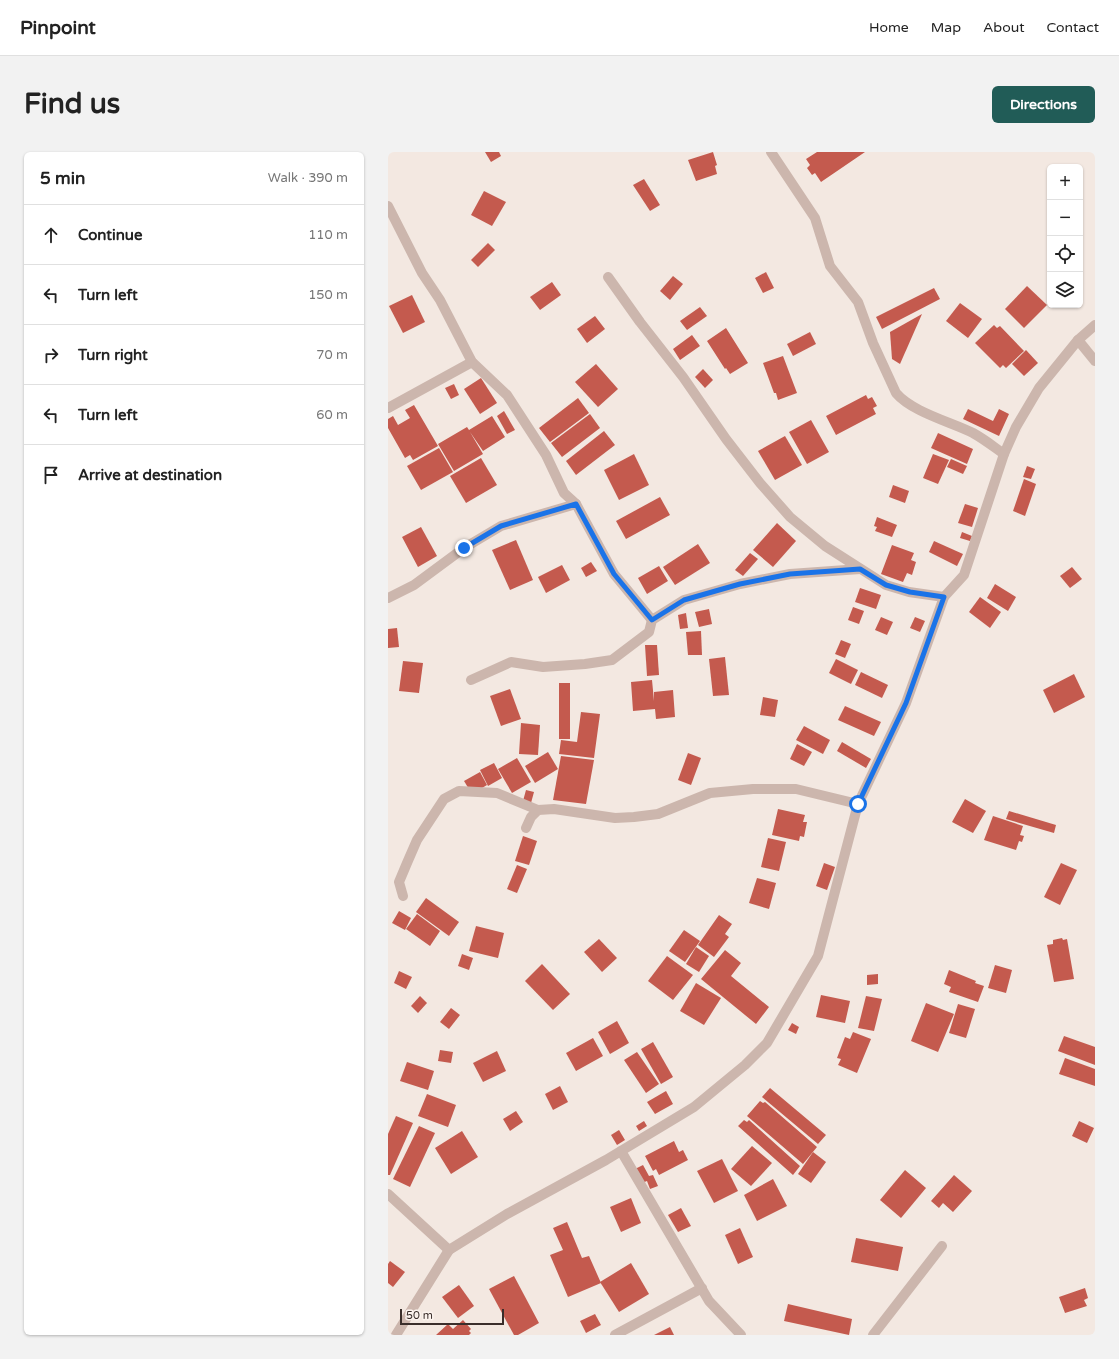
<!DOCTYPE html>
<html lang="en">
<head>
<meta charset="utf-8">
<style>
	body { margin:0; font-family:"Varela Round",sans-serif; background:#f2f2f2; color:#222 }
	.controls { position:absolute; right:12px; top:12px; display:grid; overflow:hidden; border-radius:6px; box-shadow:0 1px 3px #0004 }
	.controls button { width:36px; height:36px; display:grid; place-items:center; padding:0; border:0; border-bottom:1px solid #e0e0e0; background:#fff; color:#222; font:20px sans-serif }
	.scale { position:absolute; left:12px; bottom:10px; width:104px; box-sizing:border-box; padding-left:4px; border:2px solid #3a2e2b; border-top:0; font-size:11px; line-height:14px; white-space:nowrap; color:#3a2e2b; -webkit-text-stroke:3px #fbf3ee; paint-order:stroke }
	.stop { position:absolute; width:12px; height:12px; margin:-9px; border:3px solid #1a73e8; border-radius:50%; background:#fff }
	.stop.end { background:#1a73e8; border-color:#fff; box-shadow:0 1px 4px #0008 }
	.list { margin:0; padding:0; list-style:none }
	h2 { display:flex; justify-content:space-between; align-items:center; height:52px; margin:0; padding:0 16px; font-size:17px }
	h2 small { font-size:13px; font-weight:400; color:#767676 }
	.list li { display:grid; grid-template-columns:26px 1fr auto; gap:12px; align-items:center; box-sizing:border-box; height:60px; padding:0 16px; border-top:1px solid #e0e0e0 }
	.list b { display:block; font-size:15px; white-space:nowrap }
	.list em { font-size:13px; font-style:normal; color:#767676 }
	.icon { flex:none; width:22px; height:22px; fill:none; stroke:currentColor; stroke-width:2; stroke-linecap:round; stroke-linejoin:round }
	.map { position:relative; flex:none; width:707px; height:1183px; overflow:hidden; border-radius:6px }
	header { display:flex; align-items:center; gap:24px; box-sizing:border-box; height:56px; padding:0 20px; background:#fff; border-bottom:1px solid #e0e0e0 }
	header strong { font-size:19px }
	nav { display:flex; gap:22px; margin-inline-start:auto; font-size:14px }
	.intro { display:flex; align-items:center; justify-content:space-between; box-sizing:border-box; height:96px; padding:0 24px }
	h1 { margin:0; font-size:28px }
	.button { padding:10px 18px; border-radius:6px; background:#215c57; color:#fff; font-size:14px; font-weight:700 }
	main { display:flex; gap:24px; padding:0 24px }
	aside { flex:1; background:#fff; border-radius:6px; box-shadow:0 1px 3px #0004 }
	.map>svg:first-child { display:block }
	.building { fill:#c45a4e }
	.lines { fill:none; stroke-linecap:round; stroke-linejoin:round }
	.minor { stroke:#ccb6ad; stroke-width:10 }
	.tertiary { stroke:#ccb6ad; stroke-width:10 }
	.route { stroke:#1a73e8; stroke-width:5 }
</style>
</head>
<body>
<header>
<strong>Pinpoint</strong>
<nav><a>Home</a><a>Map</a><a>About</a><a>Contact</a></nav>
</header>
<div class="intro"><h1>Find us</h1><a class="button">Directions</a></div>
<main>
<aside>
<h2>5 min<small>Walk · 390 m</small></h2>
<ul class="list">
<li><svg class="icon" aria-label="ahead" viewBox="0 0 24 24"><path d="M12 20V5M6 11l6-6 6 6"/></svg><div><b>Continue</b></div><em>110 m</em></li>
<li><svg class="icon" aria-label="left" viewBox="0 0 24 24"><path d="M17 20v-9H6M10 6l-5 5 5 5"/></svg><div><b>Turn left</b></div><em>150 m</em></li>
<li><svg class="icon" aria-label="right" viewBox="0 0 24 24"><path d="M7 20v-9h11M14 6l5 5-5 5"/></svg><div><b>Turn right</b></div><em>70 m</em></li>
<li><svg class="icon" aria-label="left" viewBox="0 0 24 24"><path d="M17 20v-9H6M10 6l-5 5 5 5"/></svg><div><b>Turn left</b></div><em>60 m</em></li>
<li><svg class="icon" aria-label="arrive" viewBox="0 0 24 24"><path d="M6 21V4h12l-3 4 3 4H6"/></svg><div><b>Arrive at destination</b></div></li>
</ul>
</aside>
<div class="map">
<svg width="707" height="1183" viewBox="0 0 707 1183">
	<rect width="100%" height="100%" fill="#f3e8e1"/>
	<!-- building -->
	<g class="building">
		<polygon points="97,0 111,0 113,4 103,10"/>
		<polygon points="325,0 329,13 327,14 329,22 308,29 300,8"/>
		<polygon points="429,0 477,0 433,30 427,21 424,23 419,16 422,13 418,7"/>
		<polygon points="256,27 272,53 262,59 245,33"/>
		<polygon points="96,39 118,50 104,74 83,63"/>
		<polygon points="100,91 107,98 90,115 83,108"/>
		<polygon points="378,120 386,136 375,141 367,126"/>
		<polygon points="285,124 295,132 282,148 272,139"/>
		<polygon points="164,130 173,143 152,158 142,145"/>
		<polygon points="639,134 659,153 636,176 617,157"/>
		<polygon points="546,136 552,147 494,177 488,165"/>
		<polygon points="24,143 37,170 15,181 1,154"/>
		<polygon points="572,151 594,167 580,186 558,169"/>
		<polygon points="312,155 319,164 299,178 292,169"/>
		<polygon points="534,162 512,212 504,207 502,180"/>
		<polygon points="207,164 217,177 199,191 189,177"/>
		<polygon points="606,173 609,176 612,174 636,199 618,216 615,213 612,216 587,191"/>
		<polygon points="338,176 360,211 342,222 338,216 337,217 319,189"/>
		<polygon points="422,180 428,192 405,204 399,192"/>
		<polygon points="304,183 312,194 292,208 285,197"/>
		<polygon points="638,198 650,211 636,224 624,212"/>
		<polygon points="395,204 409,241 390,248 388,241 386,241 375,211"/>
		<polygon points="208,212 230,237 210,255 187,230"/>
		<polygon points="315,217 325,228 317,236 307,225"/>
		<polygon points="93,226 109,251 92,262 76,237"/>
		<polygon points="66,232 71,243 63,247 57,236"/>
		<polygon points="478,243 480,247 484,245 489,254 485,256 488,262 448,283 438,264"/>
		<polygon points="190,246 201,261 162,290 151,276"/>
		<polygon points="26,253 50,294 25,308 22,303 17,306 0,276 0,267 5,264 10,273 22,266 17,258"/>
		<polygon points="580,257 605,269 611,257 621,262 611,284 575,267"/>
		<polygon points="116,259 127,278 119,282 109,264"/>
		<polygon points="202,262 212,276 174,305 163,291"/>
		<polygon points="104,264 117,285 95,299 82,280 95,302 66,319 50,292 79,275 81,278"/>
		<polygon points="423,268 441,300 419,312 401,280"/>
		<polygon points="216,279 227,293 188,323 178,309"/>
		<polygon points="550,281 585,297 579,312 543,296"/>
		<polygon points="397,284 414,313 387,328 370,299"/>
		<polygon points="51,296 65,320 33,338 19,314"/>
		<polygon points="246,302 261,333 231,348 216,318"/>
		<polygon points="545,302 561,308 550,332 535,326"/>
		<polygon points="93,306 109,333 78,351 62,324"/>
		<polygon points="563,307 579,314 575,322 559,315"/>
		<polygon points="639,314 647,317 643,327 635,325"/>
		<polygon points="636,327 648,332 637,364 625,359"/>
		<polygon points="505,333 521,339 517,351 501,345"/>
		<polygon points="272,345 282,363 238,387 228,369"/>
		<polygon points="577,352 590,356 584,375 570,371"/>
		<polygon points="489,365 509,373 504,385 487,379 489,375 486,374"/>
		<polygon points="389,371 408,389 385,415 365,398"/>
		<polygon points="33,375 49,404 30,415 14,385"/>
		<polygon points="574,380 584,384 582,389 572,386"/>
		<polygon points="128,388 145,428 122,438 104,398"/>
		<polygon points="546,389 575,402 569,414 541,400"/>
		<polygon points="310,392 322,411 287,433 275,415"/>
		<polygon points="504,393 526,401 523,408 528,410 524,423 519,421 515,430 493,422"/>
		<polygon points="362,401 370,407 355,424 347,418"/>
		<polygon points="203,410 209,419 198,425 193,416"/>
		<polygon points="174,413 182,428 158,441 150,425"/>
		<polygon points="271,414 280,429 259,442 250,426"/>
		<polygon points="684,415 694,427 682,436 672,424"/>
		<polygon points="607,432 628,445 620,459 599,446"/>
		<polygon points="472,436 493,443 488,457 467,450"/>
		<polygon points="592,445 613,460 602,476 581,460"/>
		<polygon points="465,455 476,459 471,472 460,468"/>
		<polygon points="321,457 324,472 311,475 307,460"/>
		<polygon points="298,461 300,476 292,477 290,463"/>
		<polygon points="493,465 505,470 499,483 487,478"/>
		<polygon points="527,465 537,469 532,480 522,476"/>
		<polygon points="9,476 11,495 0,496 0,477"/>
		<polygon points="313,479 314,503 300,503 298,480"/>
		<polygon points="453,488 463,492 457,506 447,502"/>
		<polygon points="257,493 269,493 271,523 259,524"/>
		<polygon points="337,505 341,543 325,544 321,507"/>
		<polygon points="448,507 470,518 463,532 441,521"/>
		<polygon points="15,509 35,511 31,541 11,539"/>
		<polygon points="473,520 500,533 494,546 467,533"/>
		<polygon points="686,522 697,545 666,561 655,538"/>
		<polygon points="264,528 266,549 266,540 285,538 287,565 268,567 267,557 245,559 243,530"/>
		<rect x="171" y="531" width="11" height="56"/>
		<polygon points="122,537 133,567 113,574 102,544"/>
		<polygon points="375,545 390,548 387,565 372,563"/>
		<polygon points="457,554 493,570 486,584 450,568"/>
		<polygon points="193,560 212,562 206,606 171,602 173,588 189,590"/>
		<polygon points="133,571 152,573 150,603 131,602"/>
		<polygon points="416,574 442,588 435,602 408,588"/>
		<polygon points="454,590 483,607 478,616 449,599"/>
		<polygon points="409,592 424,600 416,614 402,607"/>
		<polygon points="160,600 170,617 147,631 137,614"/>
		<polygon points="300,601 313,606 303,633 290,628"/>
		<polygon points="173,604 206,608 198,652 165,648"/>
		<polygon points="129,606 143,630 124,641 110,617"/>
		<polygon points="106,611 114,626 100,634 92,618"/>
		<polygon points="92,620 99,633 84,642 76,629"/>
		<polygon points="138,638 146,640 143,651 135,649"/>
		<polygon points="577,647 598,659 585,681 564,670"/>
		<polygon points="390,657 417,663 415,670 419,670 416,685 412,684 411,689 384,683"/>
		<polygon points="621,659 668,673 666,681 618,667"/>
		<polygon points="605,664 635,674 632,683 636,684 634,690 631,689 628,698 596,688"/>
		<polygon points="135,684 149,689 141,713 127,709"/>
		<polygon points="380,686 398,690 391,719 373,715"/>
		<polygon points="436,711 447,715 439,738 428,734"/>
		<polygon points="673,711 689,718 672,753 656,745"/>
		<polygon points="129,713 139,717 129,741 119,737"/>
		<polygon points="369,726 388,731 381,757 361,751"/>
		<polygon points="38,746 71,770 61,784 28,760"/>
		<polygon points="11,759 23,766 17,778 4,771"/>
		<polygon points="29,762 52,779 42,794 18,777"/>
		<polygon points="331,763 344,772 337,782 341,785 326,805 310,793"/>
		<polygon points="88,774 116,781 110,806 81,799"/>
		<polygon points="296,778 312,789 297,810 281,799"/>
		<polygon points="674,786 675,788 679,787 686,827 666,830 659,793 665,792 665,788"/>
		<polygon points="211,787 229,806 214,820 196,800"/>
		<polygon points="308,795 321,804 311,820 298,812"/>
		<polygon points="337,798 353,811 343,824 381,855 368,872 313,827"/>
		<polygon points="74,802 85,806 81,818 70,814"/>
		<polygon points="279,804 305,823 285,848 260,829"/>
		<polygon points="154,812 182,842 165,858 137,829"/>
		<polygon points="607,813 624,818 618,841 600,836"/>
		<polygon points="561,818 588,829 587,831 596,834 590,850 561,840 563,835 556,832"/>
		<polygon points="11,819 24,825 18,837 6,831"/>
		<polygon points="490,822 490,832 479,833 479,823"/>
		<polygon points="308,831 333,846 316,873 292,859"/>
		<polygon points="433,843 462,849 457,871 428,865"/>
		<polygon points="32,844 39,851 30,861 23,854"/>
		<polygon points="478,844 494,847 486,879 470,876"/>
		<polygon points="538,851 566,862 550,900 523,889"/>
		<polygon points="570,852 587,857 578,886 561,881"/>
		<polygon points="63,856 72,863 61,877 52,870"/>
		<polygon points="229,869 241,891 222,902 210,880"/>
		<polygon points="404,871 411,875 408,882 400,878"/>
		<polygon points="465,880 483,887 469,921 450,913 453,907 449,906 457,885 462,887"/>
		<polygon points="676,884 707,895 707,913 670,899"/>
		<polygon points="205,886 215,904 188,919 178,901"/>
		<polygon points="265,890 285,925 273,932 253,897"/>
		<polygon points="52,898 65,900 63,911 50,909"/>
		<polygon points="109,899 118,919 95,930 85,911"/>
		<polygon points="249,900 271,932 258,941 236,908"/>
		<polygon points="677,906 707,917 707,934 671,922"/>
		<polygon points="19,910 46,919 40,938 12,929"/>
		<polygon points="172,934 180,950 165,958 157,942"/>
		<polygon points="382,936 438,983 430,992 374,945"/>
		<polygon points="278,939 285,952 267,962 259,950"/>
		<polygon points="39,942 68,953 60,975 30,964"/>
		<polygon points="372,949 375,951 377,950 429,995 415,1012 359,964"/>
		<polygon points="128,959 135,970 122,979 115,967"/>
		<polygon points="8,964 25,971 2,1023 0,1023 0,982"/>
		<polygon points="356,968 359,970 361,968 412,1014 405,1023 350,974"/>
		<polygon points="256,969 259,974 251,979 248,974"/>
		<polygon points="691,969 706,976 699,991 684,984"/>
		<polygon points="31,974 47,981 22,1035 5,1027"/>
		<polygon points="231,978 237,988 229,993 223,983"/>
		<polygon points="74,979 90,1005 63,1022 47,996"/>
		<polygon points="286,989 291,1000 295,998 300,1008 271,1023 268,1017 265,1019 257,1004"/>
		<polygon points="364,994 384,1011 363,1034 343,1017"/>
		<polygon points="425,1000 438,1010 423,1031 410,1022"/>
		<polygon points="334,1007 350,1039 326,1051 309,1019"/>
		<polygon points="255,1013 261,1024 265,1023 270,1034 262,1037 259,1029 254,1031 247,1017"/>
		<polygon points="517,1018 538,1036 513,1066 492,1048"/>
		<polygon points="566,1023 584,1039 565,1060 555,1051 551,1056 543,1049"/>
		<polygon points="385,1027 399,1054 369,1069 356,1043"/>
		<polygon points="243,1046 253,1071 233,1080 222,1055"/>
		<polygon points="293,1056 303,1074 290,1080 280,1063"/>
		<polygon points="179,1070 194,1106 201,1104 213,1131 180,1145 162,1103 175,1098 165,1076"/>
		<polygon points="352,1076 365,1105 350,1112 337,1083"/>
		<polygon points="468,1086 515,1095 510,1119 463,1110"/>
		<polygon points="2,1109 17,1120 5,1135 0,1131 0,1112"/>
		<polygon points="243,1111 261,1142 231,1160 212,1130"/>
		<polygon points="126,1124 151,1171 130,1183 126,1183 101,1137"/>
		<polygon points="71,1133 86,1154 70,1166 54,1145"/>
		<polygon points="697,1136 700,1146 696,1148 699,1154 677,1161 671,1145"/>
		<polygon points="400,1152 464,1167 461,1183 396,1169"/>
		<polygon points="207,1162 213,1173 198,1181 192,1169"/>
		<polygon points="75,1168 83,1177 81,1179 83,1181 81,1183 48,1183 60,1172 65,1177"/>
		<polygon points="282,1175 286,1183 266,1183"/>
	</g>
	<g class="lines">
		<!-- minor -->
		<g class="minor">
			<path d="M383,0L427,66L442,114L470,150L485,191L508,241C524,260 563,270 585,281C596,287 606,295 616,302"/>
			<polyline points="0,54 34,121 52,148 84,210 119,243 158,303 176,341 188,352 226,422 264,468"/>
			<polyline points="220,125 252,170 295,225 338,287 372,331 402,365 437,394 498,433 521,440 556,445"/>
			<polyline points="690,188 707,209"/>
			<polyline points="0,256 84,210"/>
			<polyline points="0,446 26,433 76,396 113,374 188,352"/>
			<polyline points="83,528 123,510 155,515 197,512 224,508 261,480 264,468 296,448 352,432 402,422 472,417"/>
			<polyline points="138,676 143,665 150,658 166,657 227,666 246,665 270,662 322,641 365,637 408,637 470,652"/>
			<polyline points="15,744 11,730 19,711 29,688 56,647 71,639 109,641 150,658"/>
			<polyline points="233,999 321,1149 353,1183"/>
			<polyline points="0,1042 61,1098"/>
			<polyline points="227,1183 314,1136"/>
			<polyline points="485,1183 554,1094"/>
		</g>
		<!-- tertiary -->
		<polyline class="tertiary" points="8,1183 61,1098 119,1062 218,1008 306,955 357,913 379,891 430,804 470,652 518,551 556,445 576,423 616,302 628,275 651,236 690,188 707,173"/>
	</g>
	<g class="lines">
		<!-- route -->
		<polyline class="route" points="76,396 113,374 188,352 226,422 264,468 296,448 352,432 402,422 472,417 498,433 522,440 556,445 518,551 470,652"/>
	</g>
</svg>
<div class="controls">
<button>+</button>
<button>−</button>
<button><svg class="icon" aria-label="locate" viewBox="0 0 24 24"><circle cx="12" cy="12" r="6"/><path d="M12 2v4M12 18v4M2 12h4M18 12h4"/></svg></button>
<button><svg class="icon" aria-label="layers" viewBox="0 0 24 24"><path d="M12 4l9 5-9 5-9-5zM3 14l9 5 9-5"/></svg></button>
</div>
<div class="scale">50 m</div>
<div class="stop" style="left:470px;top:652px"></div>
<div class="stop end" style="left:76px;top:396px"></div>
</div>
</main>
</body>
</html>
